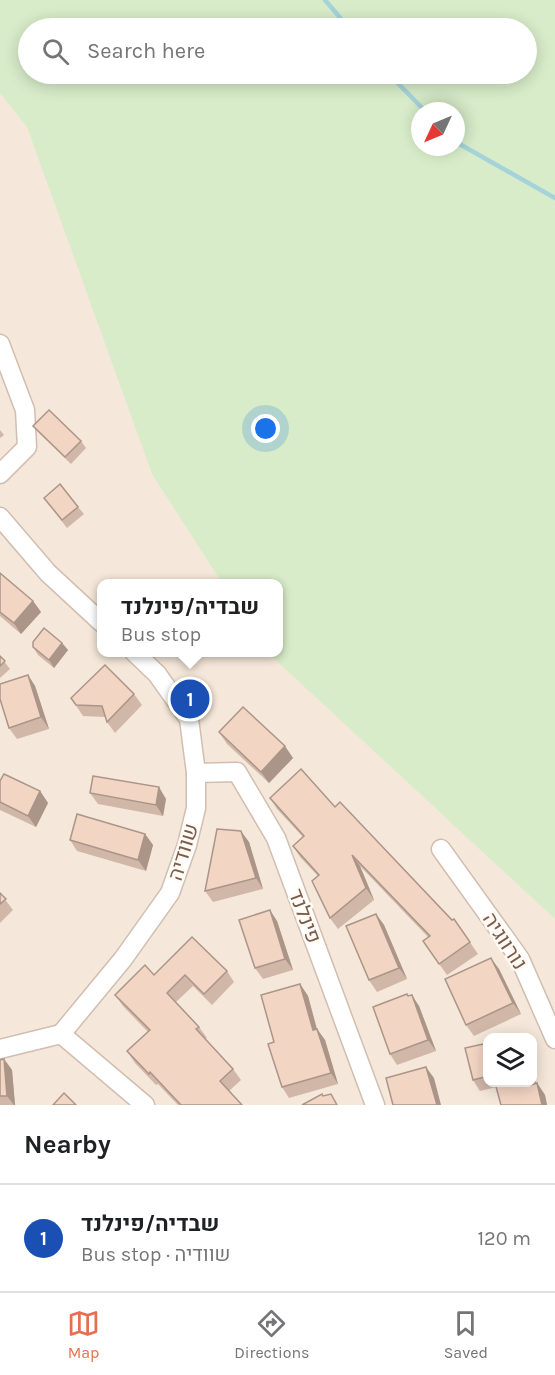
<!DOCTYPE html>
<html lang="en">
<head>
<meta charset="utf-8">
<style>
	body { margin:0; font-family:Karla,Heebo,sans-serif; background:#f6f6f6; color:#202124 }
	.controls { position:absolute; right:18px; bottom:18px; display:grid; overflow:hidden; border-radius:12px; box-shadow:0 3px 15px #0003 }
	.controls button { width:54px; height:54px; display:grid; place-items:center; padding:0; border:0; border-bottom:2px solid #e0e0e0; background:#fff; color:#202124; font:30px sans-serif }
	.compass { position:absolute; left:411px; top:102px; width:54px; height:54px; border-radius:50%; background:#fff; box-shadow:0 3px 15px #0003; rotate:226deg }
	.you { position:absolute; left:266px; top:429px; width:21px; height:21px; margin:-15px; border:4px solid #fff; border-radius:50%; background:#1a73e8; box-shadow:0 0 0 9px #1a73e833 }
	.badge { display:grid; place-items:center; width:39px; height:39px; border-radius:50%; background:#e76f51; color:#fff; font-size:20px; font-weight:700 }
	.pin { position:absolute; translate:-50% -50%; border:3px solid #fff; box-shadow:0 2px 6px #0006 }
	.popup { position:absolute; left:97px; top:579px; width:186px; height:78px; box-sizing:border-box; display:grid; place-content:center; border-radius:12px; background:#fff; filter:drop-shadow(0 2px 4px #0005); font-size:20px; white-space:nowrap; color:#757577 }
	.popup b { font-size:22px; color:#202124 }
	.popup::after { content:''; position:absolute; left:50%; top:100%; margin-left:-12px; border:12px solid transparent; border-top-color:#fff }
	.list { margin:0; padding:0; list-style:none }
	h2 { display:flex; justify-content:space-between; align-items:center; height:78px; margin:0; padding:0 24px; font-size:26px }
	h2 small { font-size:20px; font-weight:400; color:#757577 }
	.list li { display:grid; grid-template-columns:39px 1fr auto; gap:18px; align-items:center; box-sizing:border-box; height:108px; padding:0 24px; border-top:2px solid #e0e0e0 }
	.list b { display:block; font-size:22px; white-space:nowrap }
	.list p { margin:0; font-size:20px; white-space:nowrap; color:#757577 }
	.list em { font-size:20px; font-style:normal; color:#757577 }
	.icon { flex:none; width:33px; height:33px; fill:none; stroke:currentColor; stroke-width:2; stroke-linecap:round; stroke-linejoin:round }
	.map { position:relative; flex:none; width:555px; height:1105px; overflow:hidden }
	.search { position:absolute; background:#fff; box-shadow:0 3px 15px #0003; left:18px; right:18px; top:18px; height:66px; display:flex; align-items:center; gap:15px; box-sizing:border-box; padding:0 21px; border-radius:33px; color:#757577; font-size:22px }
	.sheet { height:186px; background:#fff }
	nav { display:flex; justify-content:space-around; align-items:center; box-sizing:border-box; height:84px; border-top:2px solid #e0e0e0; background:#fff; font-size:16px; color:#757577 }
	nav a { display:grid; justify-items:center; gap:3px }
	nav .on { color:#e76f51 }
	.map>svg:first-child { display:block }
	.residential { fill:#f5e8da; fill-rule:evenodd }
	.green { fill:#d8ecc9; fill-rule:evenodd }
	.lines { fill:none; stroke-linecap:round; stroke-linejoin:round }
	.stream { stroke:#a5d3da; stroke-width:4.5 }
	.minor-casing { stroke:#d1beb0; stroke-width:21 }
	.minor { stroke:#fff; stroke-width:18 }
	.wall { fill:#d1b7a8 }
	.shaded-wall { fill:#aa9588 }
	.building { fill:#f3d5c3; stroke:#aa9588; stroke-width:1.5 }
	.labels { text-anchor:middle; stroke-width:5; stroke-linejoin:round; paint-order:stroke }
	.street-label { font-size:21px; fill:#7a5c4d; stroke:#fffaf3 }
</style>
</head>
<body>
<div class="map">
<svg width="555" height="1105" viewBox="0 0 555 1105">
	<rect width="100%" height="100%" fill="#fdf6ec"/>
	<!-- residential -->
	<path class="residential" d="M0,0L28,28V74L420,147L555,198V1105H0ZM102,584H278V652H102ZM488,1038H532V1082H488Z"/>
	<!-- green -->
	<path class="green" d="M0,0H555V919L268,653L278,652V584L222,583L152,474L27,127L0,93ZM28,28H526V74H28ZM420,111H456V147H420Z"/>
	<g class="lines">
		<!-- stream -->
		<g class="stream">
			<polyline points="325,0 349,28"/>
			<polyline points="389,74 425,111"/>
			<polyline points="456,142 555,198"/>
		</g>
		<defs>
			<g id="minor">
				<polyline points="0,344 25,410 27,447 0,474"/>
				<polyline points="0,517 48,573 102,623"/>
				<polyline points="196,773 237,772 276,838 375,1105"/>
				<polyline points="441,849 520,959 555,1039"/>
				<polyline points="61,1034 123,959 170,893 187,845 196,808 196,773 189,719 157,674 134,652"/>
				<polyline points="61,1034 145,1105"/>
				<polyline points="0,1049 61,1034"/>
			</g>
		</defs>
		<!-- minor casing -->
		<use href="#minor" class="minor-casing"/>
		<!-- minor -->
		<use href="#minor" class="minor"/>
	</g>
	<!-- wall -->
	<g class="wall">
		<polygon points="33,426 81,441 86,448 71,464 39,433"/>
		<polygon points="0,430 4,435 0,438"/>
		<polygon points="44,498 78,507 84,514 67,528"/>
		<polygon points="0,573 33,601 41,612 21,634 0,616"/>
		<polygon points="62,643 68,650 54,668 38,655 33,647"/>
		<polygon points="187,652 202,652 195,660"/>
		<polygon points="0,656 10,669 0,678"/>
		<polygon points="28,675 35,686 49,729 17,739 9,728"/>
		<polygon points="134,694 142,705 115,733 107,722 105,717 83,716 71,698"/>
		<polygon points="219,732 293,758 269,783 227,744"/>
		<polygon points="0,781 40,791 48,803 36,827 0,810"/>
		<polygon points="90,793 166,799 163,816 98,804"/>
		<polygon points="270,798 335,807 452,920 454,919 478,954 447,975 423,941 428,937 360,866 374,900 338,929 330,918 318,876 300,857 293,846 303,837 277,809"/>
		<polygon points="145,834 153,845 146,871 77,851 70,840"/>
		<polygon points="249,842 263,889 213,902 205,891"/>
		<polygon points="0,893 13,910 0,923"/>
		<polygon points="376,914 384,925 407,979 377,992 369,980"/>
		<polygon points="277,921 293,970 263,979 255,968"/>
		<polygon points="499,969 521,1014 474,1036 466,1025"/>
		<polygon points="227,971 234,982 212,1005 193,986 176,1002 199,1027 207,1038 205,1039 233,1069 241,1080 229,1091 242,1105 178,1105 158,1084 156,1085 135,1063 127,1051 148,1032 123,1006 115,995 154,975"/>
		<polygon points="300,984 308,996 317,1029 325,1040 338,1084 289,1098 282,1087 274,1042"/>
		<polygon points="409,996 419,1006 436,1051 397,1065 390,1054"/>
		<polygon points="488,1043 488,1083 537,1083 545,1095 547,1105 501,1105 497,1087 480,1091 473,1080"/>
		<polygon points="4,1059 12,1070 15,1105 0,1105 0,1060"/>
	</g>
	<!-- shaded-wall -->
	<g class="shaded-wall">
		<polygon points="33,601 41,612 21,634 14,623"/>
		<polygon points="62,643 68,650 54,668 49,660"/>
		<polygon points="28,675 35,686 49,729 41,717"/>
		<polygon points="285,746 293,758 269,783 261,772"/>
		<polygon points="159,787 166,799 163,816 156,805"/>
		<polygon points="40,791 48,803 36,827 28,816"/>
		<polygon points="241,831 249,842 263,889 256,878"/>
		<polygon points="145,834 153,845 146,871 138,860"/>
		<polygon points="352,855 360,866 374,900 366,888"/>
		<polygon points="270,910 277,921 293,970 285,959"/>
		<polygon points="376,914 384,925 407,979 399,968"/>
		<polygon points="491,958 499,969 521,1014 513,1003"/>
		<polygon points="300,984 308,996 320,1041 313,1030"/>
		<polygon points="412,995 419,1006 436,1051 428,1040"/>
		<polygon points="317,1029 325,1040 338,1084 331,1073"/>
		<polygon points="4,1059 12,1070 15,1105 14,1105 7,1096"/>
		<polygon points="426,1067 434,1078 441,1105 437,1105"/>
		<polygon points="532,1067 539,1096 531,1085 531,1083 532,1083"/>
		<polygon points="537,1083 545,1095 547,1105 542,1105"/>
	</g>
	<!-- building -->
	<g class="building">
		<polygon points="49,410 81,441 65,457 33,426"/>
		<polygon points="60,484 78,507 62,520 44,498"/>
		<polygon points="0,573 33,601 14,623 0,612"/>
		<polygon points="44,628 62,643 49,660 33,647 33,642"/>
		<polygon points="0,656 5,661 0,666"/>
		<polygon points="105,665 134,694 107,722 102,706 76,705 71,698"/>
		<polygon points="28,675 41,717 9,728 0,699 0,684"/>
		<polygon points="243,707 285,746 261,772 219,732"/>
		<polygon points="301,769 335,807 340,802 452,920 454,919 470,942 439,964 423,941 430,936 352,855 366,888 330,918 312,881 319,875 293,846 304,836 270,798"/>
		<polygon points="4,774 40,791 28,816 0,802 0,781"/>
		<polygon points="93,776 159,787 156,805 90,793"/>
		<polygon points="77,814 145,834 138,860 70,840"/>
		<polygon points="217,829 241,831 256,878 205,891"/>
		<polygon points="0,893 6,899 0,904"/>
		<polygon points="270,910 285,959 255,968 239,920"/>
		<polygon points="376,914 399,968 369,980 346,926"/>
		<polygon points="192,937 227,971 204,994 185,975 167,993 199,1027 196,1029 233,1069 220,1081 242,1105 181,1105 150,1072 149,1074 127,1051 150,1030 115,995 145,965 154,975"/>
		<polygon points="491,958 513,1003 466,1025 445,979"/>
		<polygon points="300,984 313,1030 317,1029 331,1073 282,1087 268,1044 274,1042 261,995"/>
		<polygon points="407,994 408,996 412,995 428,1040 390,1054 373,1007"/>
		<polygon points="488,1043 488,1076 473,1080 465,1048"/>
		<polygon points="4,1059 7,1096 0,1096 0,1060"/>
		<polygon points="426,1067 437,1105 393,1105 386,1078"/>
		<polygon points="495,1083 531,1083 531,1085 537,1083 542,1105 501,1105"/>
		<polygon points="64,1093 76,1105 53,1105"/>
		<polygon points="322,1094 323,1096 331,1094 337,1105 302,1105"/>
	</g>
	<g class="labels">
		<!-- street labels -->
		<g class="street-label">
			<text transform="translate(183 852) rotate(-73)" y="7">שוודיה</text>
			<text transform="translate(305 916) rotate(69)" y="7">פינלנד</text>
			<text transform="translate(505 941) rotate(57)" y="7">נורווגיה</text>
		</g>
	</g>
</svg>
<div class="controls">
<button><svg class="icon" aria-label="layers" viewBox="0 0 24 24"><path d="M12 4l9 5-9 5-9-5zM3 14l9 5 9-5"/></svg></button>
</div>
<svg class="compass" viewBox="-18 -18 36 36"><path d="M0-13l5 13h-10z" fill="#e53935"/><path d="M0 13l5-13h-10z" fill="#757577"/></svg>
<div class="you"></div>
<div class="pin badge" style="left:190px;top:699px;background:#1a4fb4">1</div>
<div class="popup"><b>שבדיה/פינלנד</b>Bus stop</div>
<div class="search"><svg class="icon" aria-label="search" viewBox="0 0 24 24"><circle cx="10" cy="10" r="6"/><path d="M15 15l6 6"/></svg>Search here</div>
</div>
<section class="sheet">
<h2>Nearby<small></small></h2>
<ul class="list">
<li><span class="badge" style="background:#1a4fb4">1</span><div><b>שבדיה/פינלנד</b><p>Bus stop · שוודיה</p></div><em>120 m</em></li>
</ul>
</section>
<nav>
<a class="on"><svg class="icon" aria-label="map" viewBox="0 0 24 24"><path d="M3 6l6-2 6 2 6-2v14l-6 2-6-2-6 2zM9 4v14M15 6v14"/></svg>Map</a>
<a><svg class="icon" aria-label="directions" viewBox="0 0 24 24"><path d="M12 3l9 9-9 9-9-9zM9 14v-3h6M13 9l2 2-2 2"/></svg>Directions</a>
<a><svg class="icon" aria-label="saved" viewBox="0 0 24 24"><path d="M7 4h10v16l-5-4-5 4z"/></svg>Saved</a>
</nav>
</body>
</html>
